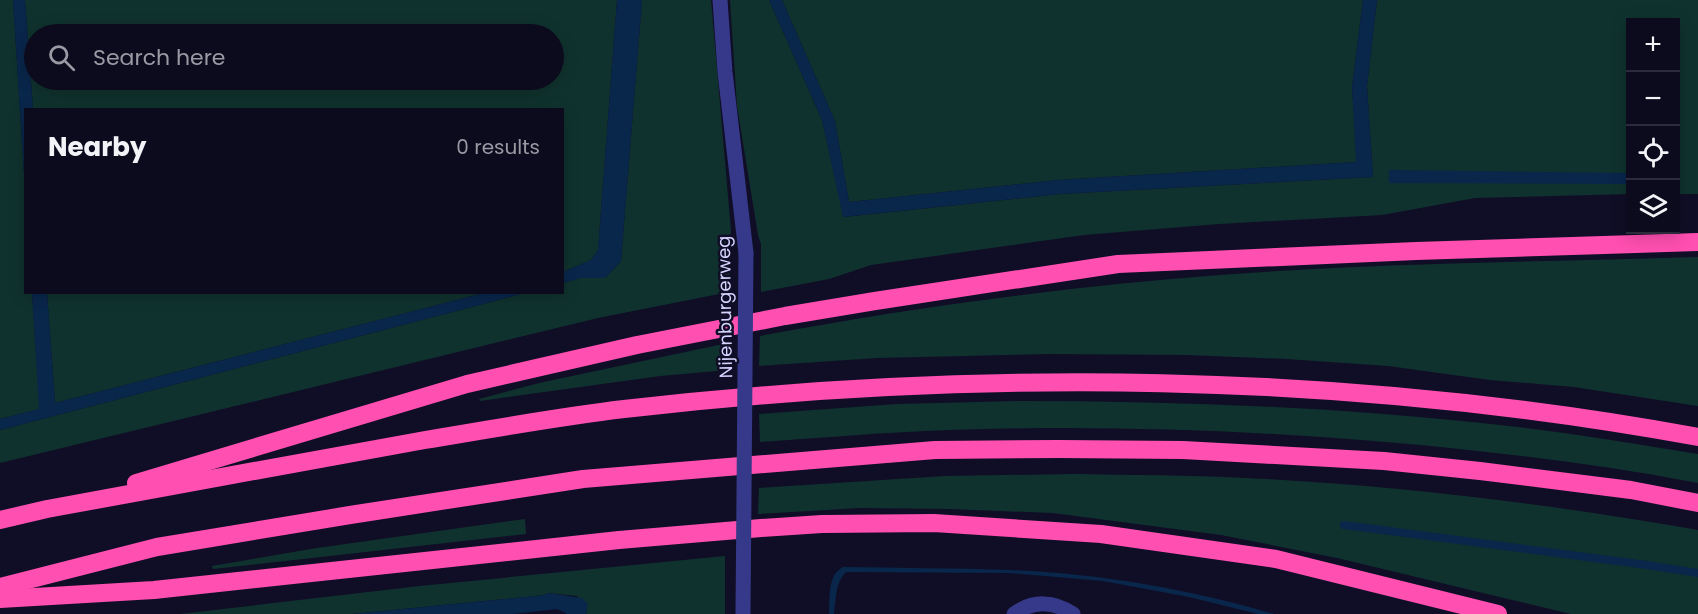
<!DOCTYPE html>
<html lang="en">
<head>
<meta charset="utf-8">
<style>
	body { margin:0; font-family:Poppins,sans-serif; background:#1a182a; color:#f1f3f6 }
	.controls { position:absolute; right:18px; top:18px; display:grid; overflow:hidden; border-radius:0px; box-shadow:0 3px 15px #0003 }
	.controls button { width:54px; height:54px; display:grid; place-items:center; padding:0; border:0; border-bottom:2px solid #2c2b3b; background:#0c0a1d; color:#f1f3f6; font:30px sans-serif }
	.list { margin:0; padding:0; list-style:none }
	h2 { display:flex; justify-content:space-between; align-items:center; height:78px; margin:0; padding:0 24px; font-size:26px }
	h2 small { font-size:20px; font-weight:400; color:#9a9aa4 }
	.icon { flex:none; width:33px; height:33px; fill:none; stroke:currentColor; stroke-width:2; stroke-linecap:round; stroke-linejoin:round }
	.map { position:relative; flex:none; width:1698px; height:614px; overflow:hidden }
	.search { position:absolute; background:#0c0a1d; box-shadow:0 3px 15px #0003; left:24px; top:24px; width:540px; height:66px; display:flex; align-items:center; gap:15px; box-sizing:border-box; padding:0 21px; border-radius:33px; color:#9a9aa4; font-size:22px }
	.panel { position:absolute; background:#0c0a1d; box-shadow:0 3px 15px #0003; left:24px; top:108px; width:540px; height:186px; border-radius:0px }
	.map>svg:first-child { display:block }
	.green { fill:#10322e; fill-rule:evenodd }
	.water { fill:#09264b }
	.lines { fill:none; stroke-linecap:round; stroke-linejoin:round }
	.stream { stroke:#09264b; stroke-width:8 }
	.minor { stroke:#363989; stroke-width:15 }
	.motorway { stroke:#ff4fb1; stroke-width:18 }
	.minor-bridge { stroke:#363989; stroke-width:15 }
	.labels { text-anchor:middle; stroke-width:5; stroke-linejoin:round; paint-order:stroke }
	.street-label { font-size:18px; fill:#d6d4ff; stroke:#100e27 }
</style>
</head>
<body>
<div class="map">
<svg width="1698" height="614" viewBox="0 0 1698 614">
	<rect width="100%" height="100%" fill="#100e27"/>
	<!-- green -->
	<g class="green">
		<polygon points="0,0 13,0 25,190 26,292 32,293 40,409 0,419"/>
		<path d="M25,0H617L598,250L591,260L563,272L562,110L33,109ZM34,34H554V80H34Z"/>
		<polygon points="642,0 711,0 731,231 729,292 598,318 0,463 0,430 525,293 562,292 563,283 580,278 605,278 621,261"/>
		<polygon points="730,0 769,0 822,120 844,217 1060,194 1373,177 1367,86 1377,0 1698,0 1698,194 1676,194 1676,22 1630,22 1630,194 1475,198 1382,215 1219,224 1084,235 871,265 829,279 761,292 761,244 758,235 737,106"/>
		<polygon points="782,0 1363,0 1352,87 1357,162 1058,180 849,202 835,121"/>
		<path d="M1698,257V406L1574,387L1490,380L1388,366L1286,359L1188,355L1049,354L877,358L759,366L760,336C912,307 1065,287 1220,275C1379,263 1539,262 1698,257Z"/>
		<polygon points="47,293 484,293 55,403"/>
		<polygon points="728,343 728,370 660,376 480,401 479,399 539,383"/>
		<path d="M1019,401C1177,401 1334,407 1491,424C1560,431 1629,443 1698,454V483C1625,469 1551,459 1478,451C1302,432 1125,424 949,430C885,432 822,438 760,442L759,414L897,404Z"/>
		<path d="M1072,474C1130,475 1188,475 1245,478C1397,485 1549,504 1698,530V614H1571L1337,558L1221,535L1053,513L950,509L860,508L758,514L759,488L945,476Z"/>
		<polygon points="525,519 526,534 213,569 212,566 317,548"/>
		<polygon points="725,556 725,614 586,614 587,610 577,596 548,593 545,595 352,614 180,614 420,586"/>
	</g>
	<!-- water -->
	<g class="water">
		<polygon points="13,0 25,0 33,109 26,110 25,190"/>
		<polygon points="617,0 642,0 621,261 605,278 580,278 563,283 563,272 591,260 598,250"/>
		<polygon points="769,0 782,0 835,121 849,202 1058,180 1356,162 1352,87 1363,0 1377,0 1367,86 1373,177 1060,194 843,217 822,120"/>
		<polygon points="1389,170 1630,173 1630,184 1389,183"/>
		<polygon points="32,293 47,293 55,403 484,293 525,293 0,430 0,419 39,409"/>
		<path d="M843,567C898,568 953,568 1008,570C1097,573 1188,589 1274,614H1258L1189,597L1103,581L1009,573L846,572C835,583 836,600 834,614H829C830,599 827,575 843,567Z"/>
		<polygon points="548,593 582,598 588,604 586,614 567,614 557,609 513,614 352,614 545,595"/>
	</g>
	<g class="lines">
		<!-- stream -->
		<polyline class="stream" points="1344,525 1647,565 1698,573"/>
		<!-- minor -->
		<g class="minor">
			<polyline points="720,0 725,72 746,253"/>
			<path d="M1014,614C1033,600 1054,601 1073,614"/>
		</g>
		<!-- motorway -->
		<g class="motorway">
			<polyline points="136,483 467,384 637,345 785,316 875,301 1118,264 1416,251 1698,242"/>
			<path d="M0,520L47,509C173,486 299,462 425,440C491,429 557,417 624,409C980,368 1345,372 1698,437"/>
			<polyline points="0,587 157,547 350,515 583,479 935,450 1058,449 1183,450 1384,461 1480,471 1631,490 1698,503"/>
			<polyline points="0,599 154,590 619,540 761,528 822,524 934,523 1101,534 1276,559 1498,614"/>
		</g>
		<!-- minor-bridge -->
		<polyline class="minor-bridge" points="743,613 746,253"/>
	</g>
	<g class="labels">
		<!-- street labels -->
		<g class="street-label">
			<text transform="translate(725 307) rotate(-91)" y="6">Nijenburgerweg</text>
		</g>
	</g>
</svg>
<div class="controls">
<button>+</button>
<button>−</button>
<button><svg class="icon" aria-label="locate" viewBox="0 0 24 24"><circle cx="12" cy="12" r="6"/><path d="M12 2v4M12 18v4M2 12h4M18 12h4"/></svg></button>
<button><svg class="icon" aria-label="layers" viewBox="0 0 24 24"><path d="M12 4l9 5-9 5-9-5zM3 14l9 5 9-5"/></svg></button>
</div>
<div class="search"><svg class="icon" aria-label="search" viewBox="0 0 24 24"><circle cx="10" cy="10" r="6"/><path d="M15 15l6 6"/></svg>Search here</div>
<section class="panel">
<h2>Nearby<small>0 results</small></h2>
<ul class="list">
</ul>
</section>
</div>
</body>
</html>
